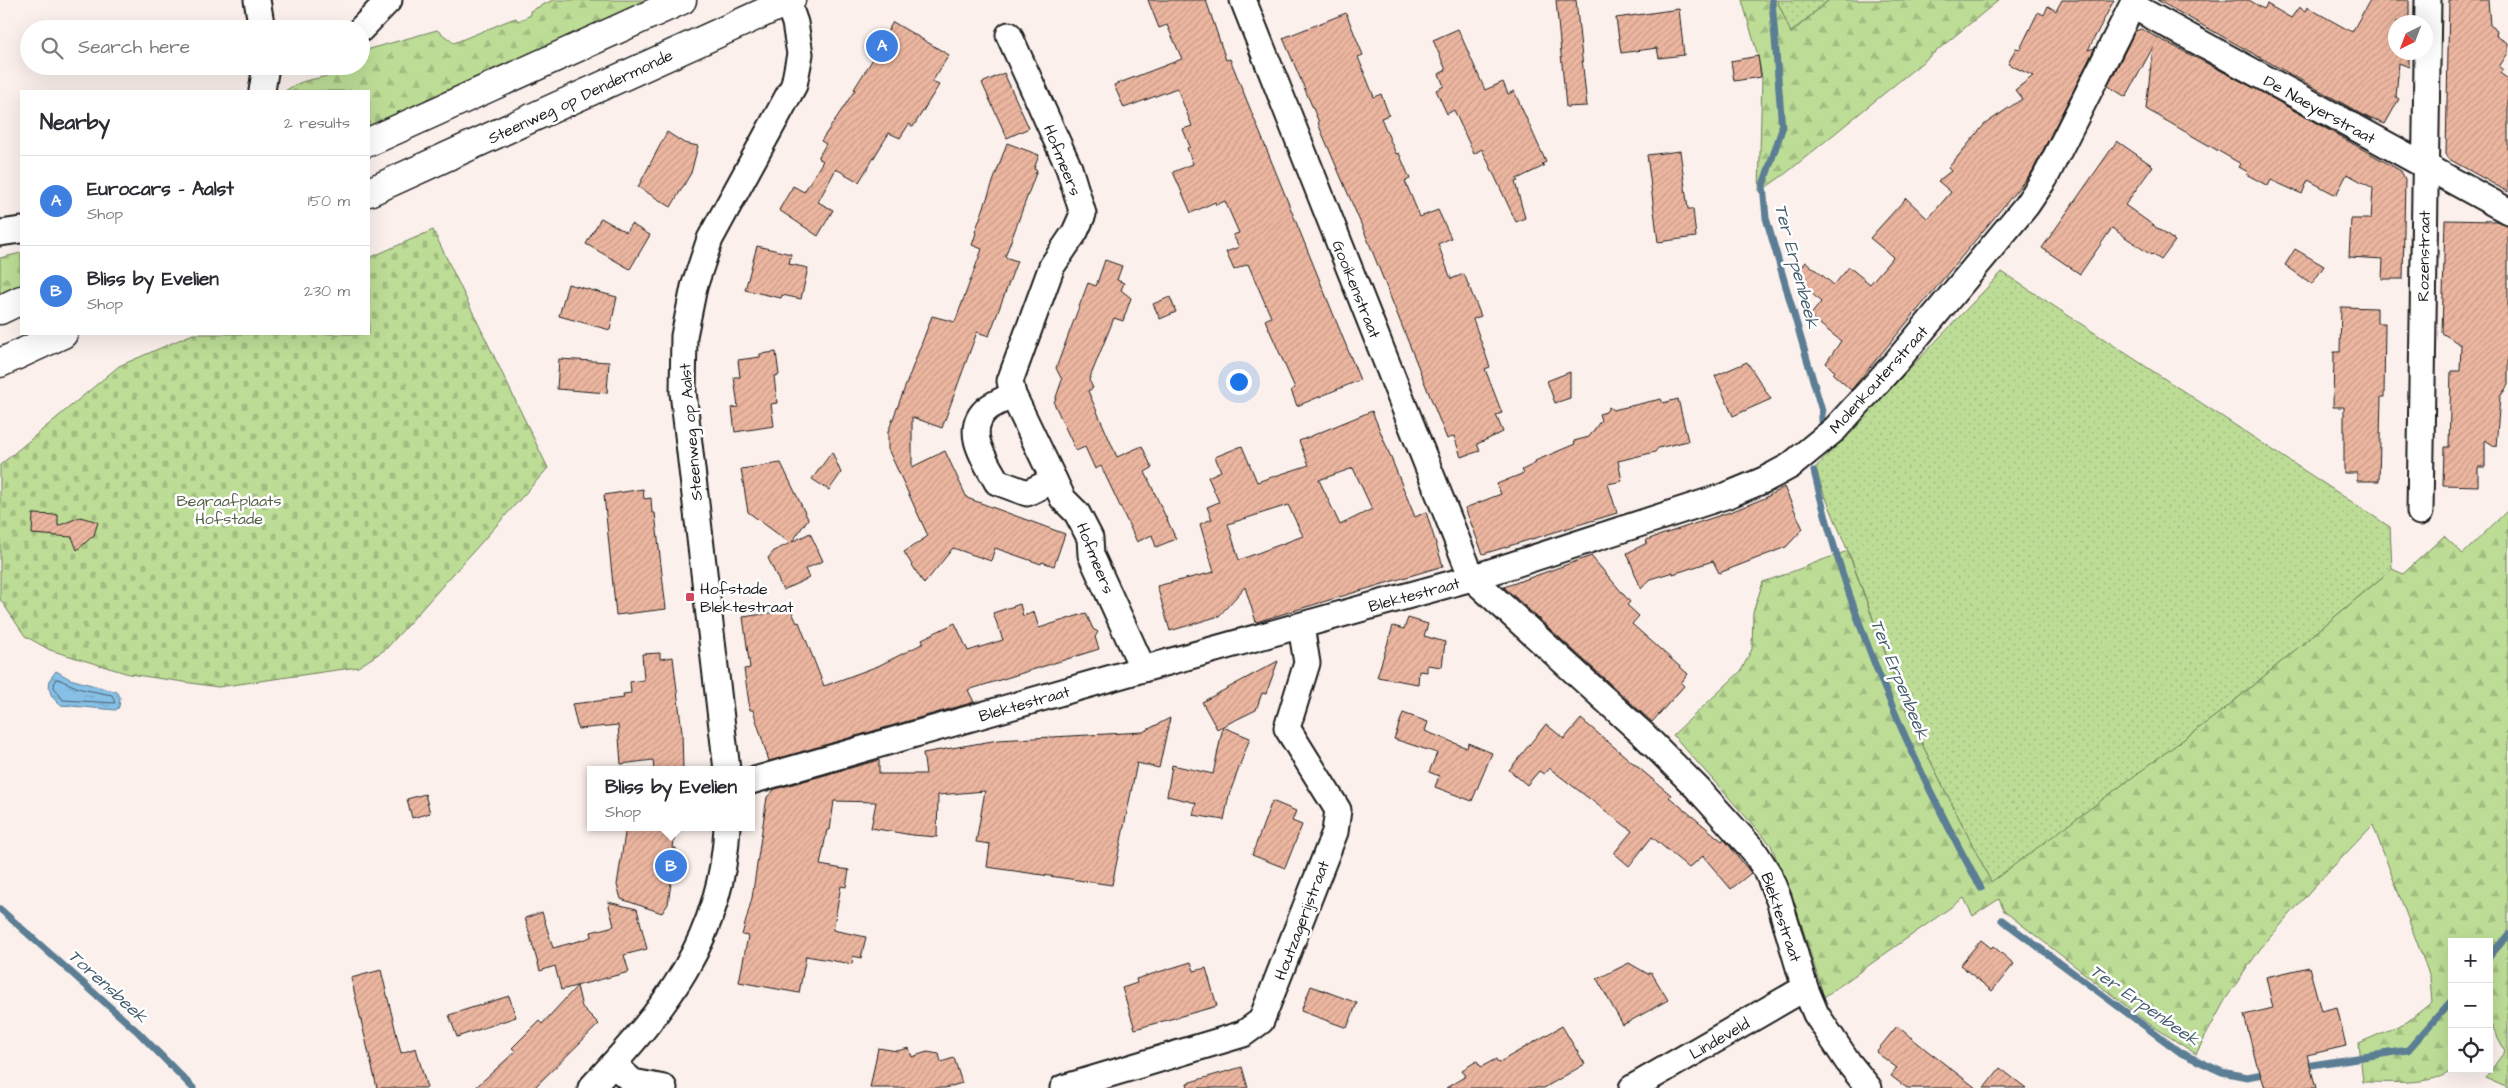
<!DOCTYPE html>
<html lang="en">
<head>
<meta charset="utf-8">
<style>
	body { margin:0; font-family:"Architects Daughter",sans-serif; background:#f2f2f3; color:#2b2b33 }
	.controls { position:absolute; right:15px; bottom:15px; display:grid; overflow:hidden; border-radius:0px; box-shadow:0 5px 20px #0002 }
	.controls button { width:45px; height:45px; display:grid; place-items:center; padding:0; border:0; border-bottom:1px solid #e1e1e2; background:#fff; color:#2b2b33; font:25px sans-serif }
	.compass { position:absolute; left:2388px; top:15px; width:45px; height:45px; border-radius:50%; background:#fff; box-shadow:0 5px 20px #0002; rotate:222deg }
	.you { position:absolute; left:1238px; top:381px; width:18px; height:18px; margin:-12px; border:4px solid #fff; border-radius:50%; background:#1a73e8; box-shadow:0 0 0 8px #1a73e833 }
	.badge { display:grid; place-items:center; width:32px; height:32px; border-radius:50%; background:#d1495b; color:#fff; font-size:16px; font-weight:700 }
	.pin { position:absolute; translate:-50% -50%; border:2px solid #fff; box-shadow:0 1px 5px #0006 }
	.popup { position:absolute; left:587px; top:766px; width:168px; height:65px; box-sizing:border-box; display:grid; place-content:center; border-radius:0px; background:#fff; filter:drop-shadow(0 1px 4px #0005); font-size:16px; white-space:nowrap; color:#7c7c81 }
	.popup b { font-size:19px; color:#2b2b33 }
	.popup::after { content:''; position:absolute; left:50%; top:100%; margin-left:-10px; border:10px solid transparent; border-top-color:#fff }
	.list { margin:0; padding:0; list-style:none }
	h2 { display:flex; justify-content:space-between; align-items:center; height:65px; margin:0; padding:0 20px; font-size:21px }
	h2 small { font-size:16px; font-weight:400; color:#7c7c81 }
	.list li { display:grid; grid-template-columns:32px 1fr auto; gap:15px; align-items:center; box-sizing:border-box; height:90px; padding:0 20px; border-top:1px solid #e1e1e2 }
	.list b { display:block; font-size:19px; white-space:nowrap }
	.list p { margin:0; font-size:16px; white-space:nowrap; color:#7c7c81 }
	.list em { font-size:16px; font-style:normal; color:#7c7c81 }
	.icon { flex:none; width:28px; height:28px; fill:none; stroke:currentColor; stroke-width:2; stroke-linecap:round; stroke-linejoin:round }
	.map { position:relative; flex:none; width:2508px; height:1088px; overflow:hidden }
	.search { position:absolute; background:#fff; box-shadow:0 5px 20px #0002; left:20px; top:20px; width:350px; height:55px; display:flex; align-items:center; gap:12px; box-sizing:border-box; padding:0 18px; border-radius:28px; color:#7c7c81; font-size:19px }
	.panel { position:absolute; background:#fff; box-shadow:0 5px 20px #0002; left:20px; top:90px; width:350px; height:245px; border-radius:0px }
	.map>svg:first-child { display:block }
	.grass { fill:url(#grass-dots); stroke:#6c7c59 }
	.forest { fill:url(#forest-firs); stroke:#6c7c59 }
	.cemetery { fill:url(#cemetery-stones); stroke:#6c7c59 }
	.water { fill:url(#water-ripples); stroke:#5c7e95 }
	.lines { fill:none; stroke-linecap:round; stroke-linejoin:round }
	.shore { stroke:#475e6d; stroke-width:1 }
	.stream { stroke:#5c7e95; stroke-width:7 }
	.building { fill:url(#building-hatch); stroke:#1c1c1c; fill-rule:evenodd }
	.minor-casing { stroke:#1c1c1c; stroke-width:29 }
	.major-casing { stroke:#1c1c1c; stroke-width:31 }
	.minor { stroke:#fff; stroke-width:25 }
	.major { stroke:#fff; stroke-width:28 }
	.poi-dot { fill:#d1495b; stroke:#fff; stroke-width:2 }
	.labels { text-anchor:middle; stroke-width:5; stroke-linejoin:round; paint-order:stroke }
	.street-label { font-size:16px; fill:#1c1c1c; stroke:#fff }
	.park-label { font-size:16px; fill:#546047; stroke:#fff }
	.poi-label { font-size:16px; fill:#1c1c1c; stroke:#fff; text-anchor:start }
	.water-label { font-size:18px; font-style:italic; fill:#475e6d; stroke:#fff }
</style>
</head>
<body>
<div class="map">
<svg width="2508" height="1088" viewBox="0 0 2508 1088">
	<defs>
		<pattern id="grass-dots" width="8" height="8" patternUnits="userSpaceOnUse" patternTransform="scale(1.25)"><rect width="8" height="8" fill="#bddd96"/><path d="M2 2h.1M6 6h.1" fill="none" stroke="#a2bd81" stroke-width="1.8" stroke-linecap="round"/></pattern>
		<pattern id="forest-firs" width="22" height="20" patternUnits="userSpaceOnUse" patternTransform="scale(1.25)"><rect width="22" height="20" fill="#bddd96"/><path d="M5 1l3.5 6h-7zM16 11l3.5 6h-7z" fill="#a2bd81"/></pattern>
		<pattern id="cemetery-stones" width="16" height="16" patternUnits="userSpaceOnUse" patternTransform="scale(1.25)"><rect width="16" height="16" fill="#bddd96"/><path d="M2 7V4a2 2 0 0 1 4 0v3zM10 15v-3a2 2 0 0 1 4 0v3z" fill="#a2bd81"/></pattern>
		<pattern id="water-ripples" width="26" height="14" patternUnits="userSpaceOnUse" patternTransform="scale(1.25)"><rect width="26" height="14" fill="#87c0e6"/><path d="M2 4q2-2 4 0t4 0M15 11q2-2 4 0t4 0" fill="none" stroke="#74a4c5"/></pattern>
		<pattern id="building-hatch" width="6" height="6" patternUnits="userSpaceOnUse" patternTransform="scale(1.25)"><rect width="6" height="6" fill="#ecb6a0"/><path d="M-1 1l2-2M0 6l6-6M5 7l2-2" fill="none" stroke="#ca9c89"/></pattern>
	</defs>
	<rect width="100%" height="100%" fill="#fbf0ec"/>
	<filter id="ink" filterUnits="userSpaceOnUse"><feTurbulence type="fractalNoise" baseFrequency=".02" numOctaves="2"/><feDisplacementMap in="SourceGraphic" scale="10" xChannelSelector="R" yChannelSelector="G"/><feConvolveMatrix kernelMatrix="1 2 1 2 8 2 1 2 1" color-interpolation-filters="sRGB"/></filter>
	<g filter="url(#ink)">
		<!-- grass -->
		<g class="grass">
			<polygon points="1777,0 1829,0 1790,33"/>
			<polygon points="2002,272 2390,527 2392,569 2226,708 1991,883 1909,718 1852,561 1814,469"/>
		</g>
		<!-- forest -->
		<g class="forest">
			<path d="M553,0H650L369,129V91H285C304,78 311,81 330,75C342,71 348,66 361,66V53L363,51L437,30L454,43L510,20L516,18L518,21L531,15L530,11Z"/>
			<polygon points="1742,0 1777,0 1791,33 1829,0 1999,0 1785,174 1759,192 1762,77 1758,56"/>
			<polygon points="21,253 21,289 0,298 0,258"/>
			<path d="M2508,510V1088L2485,1078L2505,1051L2492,1026L2489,1028V942H2452L2453,1069C2437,1086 2386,1082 2363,1082L2359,1043L2407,1022L2432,1002L2430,977L2373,825L2311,890L2260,949L2225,1000L2196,1054L2148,1023L2004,911L1999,899L1973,916L1964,898L1824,997L1801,923L1771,845L1673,735L1741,671L1752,649L1753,612L1763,582C1792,573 1819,560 1848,551L1909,718L1991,882L2226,708L2392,569L2403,574L2444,536L2463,554Z"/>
		</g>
		<!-- cemetery -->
		<polygon class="cemetery" points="433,230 548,468 386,649 358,667 218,687 129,674 50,650 25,636 0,599 0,465 119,366 193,334 369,334 369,258"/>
		<!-- water -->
		<polygon class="water" points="56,671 70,679 117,692 120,697 119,707 116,710 60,705 52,697 49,688 50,679"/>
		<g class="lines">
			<!-- shore -->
			<polygon class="shore" points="58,679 81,689 112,695 115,703 63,700 54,687 55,680"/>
			<!-- stream -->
			<g class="stream">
				<polyline points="1772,0 1782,129 1763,185 1766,218 1822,411 1822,421"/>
				<path d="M1814,471C1847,613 1910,761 1981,888"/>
				<polyline points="0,909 138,1032 193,1088"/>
				<polyline points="2002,920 2181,1053 2222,1072 2247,1077 2268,1073"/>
				<polyline points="2489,957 2508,935"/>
				<polyline points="2312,1065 2408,1050 2452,1000"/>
			</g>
		</g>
		<!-- building -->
		<g class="building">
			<polygon points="1148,0 1206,0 1226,60 1230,59 1360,380 1297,406 1291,390 1295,388 1265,320 1271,317 1248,264 1234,270 1226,252 1239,247 1233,235 1239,233 1225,201 1216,205 1215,202 1191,213 1173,172 1193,164 1187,148 1190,147 1183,129 1192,126 1177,88 1124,108 1114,85 1182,59 1167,25 1159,28"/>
			<polygon points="1556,0 1576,0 1587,106 1566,107"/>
			<polygon points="2062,0 2114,0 2088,50 2095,48 2032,172 1851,390 1833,374 1835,372 1826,363 1841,341 1810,316 1821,302 1794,277 1806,262 1834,285 1849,267 1870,284 1893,257 1870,238 1906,198 1928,219 1951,192 1938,181 1951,171 1948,168 1985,124 2022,99 2015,90 2033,76 2008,64 2016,48 2020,49 2038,12 2044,15 2048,6 2056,11"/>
			<polygon points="2157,0 2249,0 2264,9 2267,4 2291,18 2299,7 2305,11 2307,7 2352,32 2370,0 2409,0 2409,22 2396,22 2396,52 2409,52 2409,67 2399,63 2396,97 2399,99 2385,124 2369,118"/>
			<polygon points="2449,0 2488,0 2490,25 2497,30 2496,36 2508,43 2508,53 2499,67 2503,69 2500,73 2508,79 2508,192 2449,159 2446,154"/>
			<polygon points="1679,9 1684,55 1659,58 1657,48 1621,53 1616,18"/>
			<polygon points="1346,13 1363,55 1358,57 1374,97 1381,94 1389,115 1381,118 1396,154 1399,153 1410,179 1405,181 1420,217 1438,210 1451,238 1438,244 1451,279 1464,274 1481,316 1473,319 1490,367 1485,369 1502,413 1496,415 1503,432 1477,444 1480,451 1461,457 1454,436 1447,439 1367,238 1319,126 1318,120 1283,38"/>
			<polygon points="893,22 949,55 932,82 939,85 913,127 909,124 900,138 889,133 859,182 836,169 818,202 833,210 818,236 779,210 793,186 804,192 823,161 818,158 826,144 821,141 855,90 854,89 878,51 876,50"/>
			<polygon points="1458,29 1485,90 1503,82 1508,94 1514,91 1546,162 1542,164 1544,166 1517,179 1518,181 1515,182 1525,218 1516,222 1482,149 1474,154 1454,110 1447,114 1436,90 1444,86 1439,74 1446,70 1433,40"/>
			<polygon points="2141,29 2256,89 2401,171 2405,179 2403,279 2382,279 2383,259 2349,257 2351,219 2371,219 2373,188 2347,174 2336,195 2308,180 2302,194 2271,180 2268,186 2246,174 2248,172 2239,167 2241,164 2146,109 2153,47 2126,97 2108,86 2135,31"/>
			<polygon points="1758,56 1761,77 1734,81 1731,61"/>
			<polygon points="1004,73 1029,128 1007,138 982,83"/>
			<polygon points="667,132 684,143 698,146 691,173 671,207 638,187"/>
			<polygon points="2117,141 2153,166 2125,205 2175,241 2161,260 2152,254 2151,255 2112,228 2080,274 2042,248"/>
			<polygon points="1007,143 1039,155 1034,169 1037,170 1005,257 1017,261 989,336 977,332 942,428 912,417 912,467 945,451 967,498 1065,534 1054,566 1042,562 1041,564 995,548 991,561 953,548 924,584 904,552 928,536 888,449 888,432 932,316 955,322 982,249 972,245 976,233 975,232"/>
			<polygon points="1680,151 1688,209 1693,209 1696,237 1658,242 1647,155"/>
			<polygon points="601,218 626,232 631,224 650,235 630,269 586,244"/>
			<polygon points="2445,220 2496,221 2508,225 2508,385 2500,397 2496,447 2485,440 2485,467 2478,467 2478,486 2443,485 2444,447 2449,447 2451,371 2460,371 2461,345 2442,333"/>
			<polygon points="757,246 791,254 789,264 808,268 801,299 782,295 781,298 745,290"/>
			<polygon points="2295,249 2324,266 2312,284 2285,265"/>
			<polygon points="1105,260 1122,266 1117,280 1124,283 1121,290 1131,298 1123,321 1114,318 1089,380 1093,388 1088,391 1117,457 1142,446 1152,468 1145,472 1176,539 1156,547 1152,535 1137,542 1101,466 1095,469 1085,447 1076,451 1054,403 1062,380 1056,368 1088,283 1096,286"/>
			<polygon points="568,284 617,297 610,330 559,316"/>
			<polygon points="1170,297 1176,312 1160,319 1153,304"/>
			<polygon points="2341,307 2377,308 2377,323 2385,323 2384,397 2381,397 2379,481 2357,481 2357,473 2344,473 2344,407 2333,407 2334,352 2340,352"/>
			<polygon points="776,352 779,375 774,376 777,403 771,404 774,426 735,432 732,408 738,407 734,377 740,377 738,360 760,357 760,354"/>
			<polygon points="559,359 609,362 607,393 557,389"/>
			<polygon points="1747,362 1771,399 1733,416 1715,376"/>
			<polygon points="1570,372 1570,398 1555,403 1547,381"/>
			<polygon points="1661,399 1663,403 1678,399 1688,441 1658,448 1655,452 1618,461 1622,481 1608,484 1617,513 1483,554 1465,508 1501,494 1497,484 1524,473 1522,470 1536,463 1535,461 1575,444 1574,441 1589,437 1601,420 1599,414 1606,412 1609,407 1613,410"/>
			<path d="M1372,411L1415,517L1426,512L1443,566L1256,622L1245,587L1219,616L1170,631L1157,586L1214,572L1200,524L1212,519L1207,507L1219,502L1208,477L1221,471L1215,457L1242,446L1257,482L1309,465L1299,441ZM1353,468L1372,509L1340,525L1319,480ZM1288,505L1303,536L1239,560L1228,524Z"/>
			<polygon points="832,452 841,473 829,490 812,479"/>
			<polygon points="781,463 808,519 792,542 810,533 823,561 805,569 809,578 783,590 768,558 774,551 790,543 748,512 741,469"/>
			<polygon points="1784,487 1803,529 1786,547 1719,573 1713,561 1673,574 1673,572 1650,579 1641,589 1627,553 1647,543 1646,540 1733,511 1765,498"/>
			<polygon points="643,489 644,499 651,498 652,513 655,513 666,609 616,615 604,495"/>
			<polygon points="33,514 58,515 58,526 80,517 98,522 94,535 77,550 72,537 32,534"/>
			<polygon points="1591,556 1630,602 1627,605 1639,616 1632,624 1688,674 1681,683 1684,686 1652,722 1504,587"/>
			<polygon points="1020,604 1023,616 1034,612 1039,628 1086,613 1093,629 1098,632 1095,637 1099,649 968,690 974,702 769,761 753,710 750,710 744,669 750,668 743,617 791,610 797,623 799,622 824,686 878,666 924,643 922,639 955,623 968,651 1003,640 993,613"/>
			<polygon points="1408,618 1428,624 1424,636 1445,642 1442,667 1427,665 1427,672 1419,671 1418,684 1377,677 1393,626 1404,629"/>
			<polygon points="660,653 660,659 673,657 682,732 683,770 654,770 653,760 621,764 618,725 578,729 572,704 624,698 623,694 631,693 630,682 644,680 642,654"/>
			<polygon points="1278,661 1266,694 1262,693 1256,710 1217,729 1202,702"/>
			<polygon points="1403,713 1428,722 1425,731 1467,748 1468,743 1492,753 1472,801 1435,787 1439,776 1429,772 1437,753 1394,739"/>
			<polygon points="1170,718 1159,768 1137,763 1112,885 987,867 990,844 976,842 985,791 938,795 937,837 912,835 871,828 876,802 834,801 830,830 827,830 820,865 849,870 846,887 841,886 833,930 866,937 861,958 853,956 852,964 806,956 799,993 739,982 748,936 742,935 752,898 767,797 775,789 879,760 879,774 926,774 923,753 998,740 1143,732"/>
			<polygon points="1581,719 1671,795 1669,797 1722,841 1724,839 1751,873 1731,889 1703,856 1689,868 1652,837 1629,866 1614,853 1632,831 1549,768 1544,774 1539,771 1527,785 1509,770 1546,724 1564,739"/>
			<polygon points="1223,727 1250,738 1229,795 1224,820 1193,815 1196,803 1167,796 1172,765 1213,774"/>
			<polygon points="425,794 430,813 412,818 407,799"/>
			<polygon points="1272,801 1296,811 1292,821 1302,825 1285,868 1252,855"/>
			<polygon points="626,827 676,827 673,848 676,848 668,904 662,913 621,899 617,885"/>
			<polygon points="608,902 637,909 647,949 624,955 629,972 561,990 555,966 540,971 525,918 542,912 553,948 586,939 592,936 591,932 614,926"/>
			<polygon points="1981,940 1991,948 1993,946 2014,964 1992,991 1960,965"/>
			<polygon points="1191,962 1194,971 1206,968 1217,1006 1135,1029 1122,988 1137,983 1136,979"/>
			<polygon points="1629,963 1648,974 1651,972 1668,1000 1623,1025 1597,979"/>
			<polygon points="2309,967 2321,1011 2337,1007 2346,1046 2307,1055 2316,1088 2265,1088 2258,1066 2257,1066 2244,1015 2273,1008 2266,977"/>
			<polygon points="381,970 401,1053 416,1048 427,1088 377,1088 351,978"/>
			<polygon points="577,986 582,1007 599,1024 534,1088 475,1088 516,1051 512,1048 539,1021 542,1024"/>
			<polygon points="1311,986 1357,1003 1347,1028 1301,1011"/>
			<polygon points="509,996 516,1017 457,1037 449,1015"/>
			<polygon points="1562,1026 1585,1064 1544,1088 1446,1088 1466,1076 1462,1070 1477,1061 1481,1067 1496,1059 1498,1063"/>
			<polygon points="1897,1026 1929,1052 1976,1088 1907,1088 1891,1076 1897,1068 1876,1052"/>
			<polygon points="878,1048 897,1051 909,1048 912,1057 927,1052 939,1054 941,1062 954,1058 962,1083 945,1088 870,1088"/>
			<polygon points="1242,1067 1248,1088 1188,1088 1187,1083"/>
			<polygon points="2000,1068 2026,1088 1984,1088"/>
		</g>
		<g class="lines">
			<defs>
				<g id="minor">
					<polyline points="257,0 262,29"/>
					<polyline points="1243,0 1472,578 1644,735 1697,788 1754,851 1768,873 1779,900 1805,988 1816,1014 1848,1062 1869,1088"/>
					<polyline points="2133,6 2508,211"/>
					<polyline points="361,29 389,0"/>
					<polyline points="1009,35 1069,168 1083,214 1075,232 1052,266 1010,381 1013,395 1063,499 1077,513 1090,538 1091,555 1143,669"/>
					<polyline points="262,91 266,66"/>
					<polyline points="0,233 21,230"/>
					<path d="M1013,395C1005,399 995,403 988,408C962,429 985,460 997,482L1027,493L1054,480"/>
					<polyline points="2420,512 2428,0"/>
					<polyline points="727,770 683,392 684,336 694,287 710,239 794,85 800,54 795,23 787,0"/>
					<polyline points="751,781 1143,669 1472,578 1728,495 1764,480 1790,466 1835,429 1896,362 2026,206 2045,178 2135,0"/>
					<polyline points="613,1064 633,1082 664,1088"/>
					<path d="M591,1088C665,1009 722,940 727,827"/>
					<polyline points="1063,1088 1243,1034 1261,1021 1335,832 1338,810 1287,728 1307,663 1301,626"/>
					<polyline points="1632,1088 1805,988"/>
				</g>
				<g id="major">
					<polyline points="369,142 682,0"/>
					<polyline points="369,192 791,0"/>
					<polyline points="0,310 21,300"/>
					<polyline points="0,363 63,334"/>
				</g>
			</defs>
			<!-- minor casing -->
			<use href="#minor" class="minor-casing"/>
			<!-- major casing -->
			<use href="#major" class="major-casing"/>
			<!-- minor -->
			<use href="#minor" class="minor"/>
			<!-- major -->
			<use href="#major" class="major"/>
		</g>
	</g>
	<!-- markers -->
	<rect class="poi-dot" x="685" y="592" width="10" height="10" rx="2.5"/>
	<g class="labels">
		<!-- street labels -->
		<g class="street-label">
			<text transform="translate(580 96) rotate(-25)" y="6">Steenweg op Dendermonde</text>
			<text transform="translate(2320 109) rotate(29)" y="6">De Naeyerstraat</text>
			<text transform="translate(1063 160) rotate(68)" y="6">Hofmeers</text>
			<text transform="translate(2423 256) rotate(-89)" y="6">Rozenstraat</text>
			<text transform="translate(1357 289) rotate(68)" y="6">Gooikenstraat</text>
			<text transform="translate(1878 379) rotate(-48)" y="6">Molenkouterstraat</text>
			<text transform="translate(690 432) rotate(-95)" y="6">Steenweg op Aalst</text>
			<text transform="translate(1096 558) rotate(68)" y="6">Hofmeers</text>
			<text transform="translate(1414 594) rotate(-15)" y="6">Blektestraat</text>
			<text transform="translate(1024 703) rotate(-16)" y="6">Blektestraat</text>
			<text transform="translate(1782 917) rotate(71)" y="6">Blektestraat</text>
			<text transform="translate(1301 920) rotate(-69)" y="6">Houtzagerijstraat</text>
			<text transform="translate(1719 1038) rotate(-30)" y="6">Lindeveld</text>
		</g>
		<!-- park labels -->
		<g class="park-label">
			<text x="229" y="506">Begraafplaats<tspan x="229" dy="18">Hofstade</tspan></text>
		</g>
		<!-- poi labels -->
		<g class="poi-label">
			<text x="700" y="594">Hofstade<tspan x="700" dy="18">Blektestraat</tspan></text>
		</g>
		<!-- water labels -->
		<g class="water-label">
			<text transform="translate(1797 266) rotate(75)" y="6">Ter Erpenbeek</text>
			<text transform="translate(1900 679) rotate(68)" y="6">Ter Erpenbeek</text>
			<text transform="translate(108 986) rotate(42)" y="6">Torensbeek</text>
			<text transform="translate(2145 1005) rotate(35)" y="6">Ter Erpenbeek</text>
		</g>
	</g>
</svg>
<div class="controls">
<button>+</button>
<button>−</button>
<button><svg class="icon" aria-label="locate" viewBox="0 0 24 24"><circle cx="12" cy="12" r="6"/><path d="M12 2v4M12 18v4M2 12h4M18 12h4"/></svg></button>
</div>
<svg class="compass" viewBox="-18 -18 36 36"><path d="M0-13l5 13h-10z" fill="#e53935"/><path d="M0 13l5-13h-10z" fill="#7c7c81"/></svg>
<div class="you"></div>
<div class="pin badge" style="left:882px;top:46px;background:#3f7fe0">A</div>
<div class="pin badge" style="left:671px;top:866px;background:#3f7fe0">B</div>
<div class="popup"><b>Bliss by Evelien</b>Shop</div>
<div class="search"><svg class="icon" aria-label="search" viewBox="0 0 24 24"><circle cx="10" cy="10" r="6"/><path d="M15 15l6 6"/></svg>Search here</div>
<section class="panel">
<h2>Nearby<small>2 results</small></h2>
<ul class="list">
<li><span class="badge" style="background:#3f7fe0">A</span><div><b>Eurocars - Aalst</b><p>Shop</p></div><em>150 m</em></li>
<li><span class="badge" style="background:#3f7fe0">B</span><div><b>Bliss by Evelien</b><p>Shop</p></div><em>230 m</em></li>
</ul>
</section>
</div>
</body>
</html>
